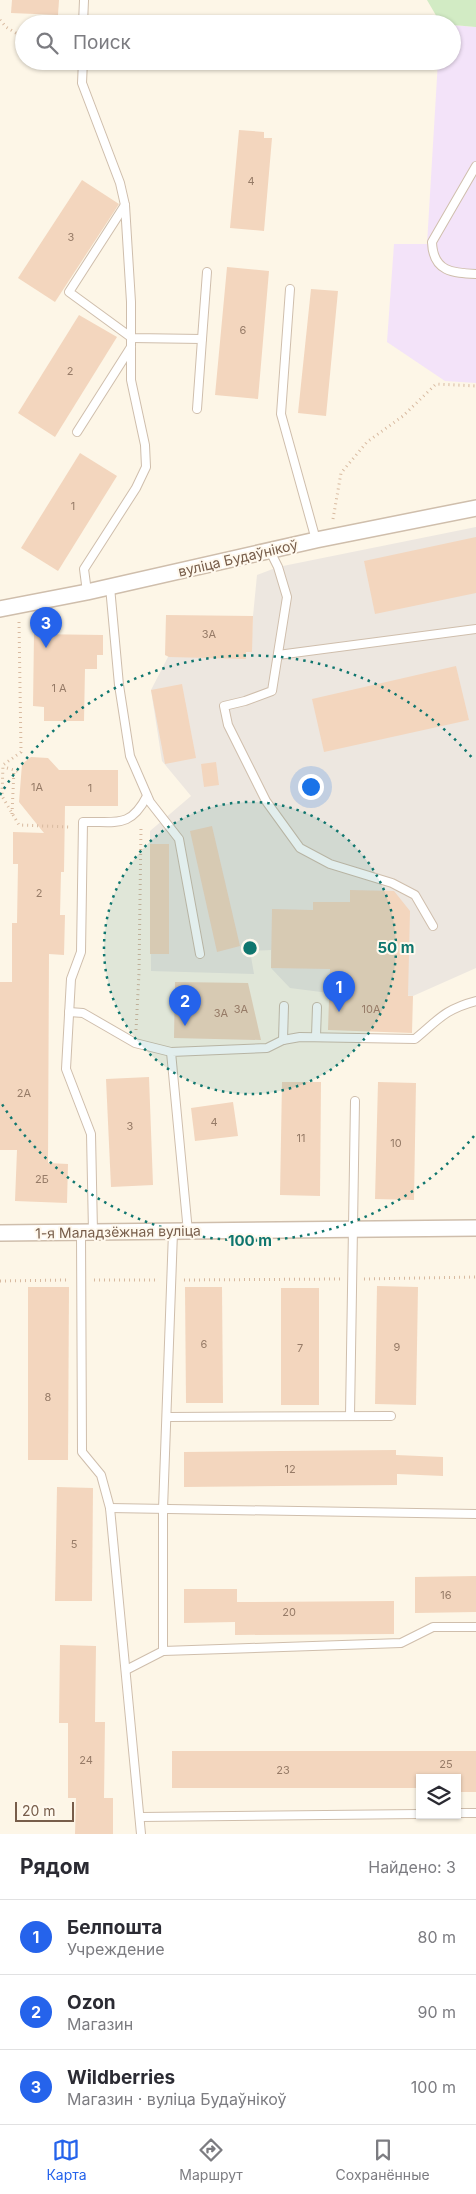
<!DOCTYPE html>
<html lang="ru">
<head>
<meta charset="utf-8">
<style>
	body { margin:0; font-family:Inter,sans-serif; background:#f2f2f3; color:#2b2b33 }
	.controls { position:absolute; right:15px; bottom:15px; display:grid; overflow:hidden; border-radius:0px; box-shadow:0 1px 4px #0004 }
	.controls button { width:45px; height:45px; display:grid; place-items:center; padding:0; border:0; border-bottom:1px solid #e1e1e2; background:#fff; color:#2b2b33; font:25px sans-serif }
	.scale { position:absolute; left:15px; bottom:12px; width:59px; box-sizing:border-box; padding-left:5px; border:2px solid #775d4a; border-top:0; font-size:14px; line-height:18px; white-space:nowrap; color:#775d4a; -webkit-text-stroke:4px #fff9ee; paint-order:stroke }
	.you { position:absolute; left:310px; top:786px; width:18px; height:18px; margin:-12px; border:4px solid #fff; border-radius:50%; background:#1a73e8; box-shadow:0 0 0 8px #1a73e833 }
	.badge { display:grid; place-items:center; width:32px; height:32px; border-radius:50%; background:#2563eb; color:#fff; font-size:16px; font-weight:700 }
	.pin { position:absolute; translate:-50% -41px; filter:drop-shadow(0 1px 2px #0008) }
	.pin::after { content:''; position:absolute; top:26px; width:18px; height:15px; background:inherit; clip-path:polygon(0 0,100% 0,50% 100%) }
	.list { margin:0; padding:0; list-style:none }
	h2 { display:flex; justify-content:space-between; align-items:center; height:65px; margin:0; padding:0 20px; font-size:21px }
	h2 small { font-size:16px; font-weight:400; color:#7c7c81 }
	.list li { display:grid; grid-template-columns:32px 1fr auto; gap:15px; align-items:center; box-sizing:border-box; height:75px; padding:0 20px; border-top:1px solid #e1e1e2 }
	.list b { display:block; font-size:19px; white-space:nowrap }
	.list p { margin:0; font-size:16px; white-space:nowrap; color:#7c7c81 }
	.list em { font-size:16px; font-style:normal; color:#7c7c81 }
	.icon { flex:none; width:28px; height:28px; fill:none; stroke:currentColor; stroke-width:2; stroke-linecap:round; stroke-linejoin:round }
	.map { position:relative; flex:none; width:476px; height:1834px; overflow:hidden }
	.search { position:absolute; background:#fff; box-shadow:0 1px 4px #0004; left:15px; right:15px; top:15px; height:55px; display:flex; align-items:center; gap:12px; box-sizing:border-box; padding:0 18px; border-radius:28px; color:#7c7c81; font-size:19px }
	.sheet { height:290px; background:#fff }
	nav { display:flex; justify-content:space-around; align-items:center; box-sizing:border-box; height:70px; border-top:1px solid #e1e1e2; background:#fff; font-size:14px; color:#7c7c81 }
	nav a { display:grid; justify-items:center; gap:2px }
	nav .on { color:#2563eb }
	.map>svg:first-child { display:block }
	.industrial { fill:#ede7e0 }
	.education { fill:#f3e3f9 }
	.green { fill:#d2ebc4 }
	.building { fill:#f3d6be }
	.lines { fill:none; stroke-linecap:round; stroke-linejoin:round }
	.lane-casing { stroke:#cfbeac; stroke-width:10 }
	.street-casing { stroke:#cfbeac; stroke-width:18 }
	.path { stroke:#d8baa0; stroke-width:3; stroke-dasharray:1 4; stroke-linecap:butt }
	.lane { stroke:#fff; stroke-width:8 }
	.street { stroke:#fff; stroke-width:15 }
	.ring { fill:none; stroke:#0f766e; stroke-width:2.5; stroke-dasharray:2.5 5 }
	.labels { text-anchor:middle; stroke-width:4; stroke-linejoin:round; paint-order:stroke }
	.number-label { font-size:11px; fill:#967b67 }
	.street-label { font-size:14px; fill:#775d4a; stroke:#fff9ee }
	.centre { fill:#0f766e; stroke:#fff9ee; stroke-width:2.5 }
	.ring-label { font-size:15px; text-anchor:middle; font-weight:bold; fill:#0f766e; stroke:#fff9ee; stroke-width:4; stroke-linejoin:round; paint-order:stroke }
</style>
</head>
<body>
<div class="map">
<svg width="476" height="1834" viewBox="0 0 476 1834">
	<rect width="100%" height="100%" fill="#fdf6e7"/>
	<!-- industrial -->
	<polygon class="industrial" points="476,527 476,968 413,996 329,993 290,988 271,968 271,950 250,951 254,974 151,971 150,831 191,796 162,761 151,690 169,655 251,652 253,616 257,575 278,567"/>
	<!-- education -->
	<polygon class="education" points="452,25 476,27 476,383 445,381 387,342 394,244 427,244 438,61 452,61"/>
	<!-- green -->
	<polygon class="green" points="427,0 476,0 476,27 441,24"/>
	<!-- building -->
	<g class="building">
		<polygon points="12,0 59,0 58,15 11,13"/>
		<polygon points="239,130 264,132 264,138 272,138 264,231 230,228"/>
		<polygon points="82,180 119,204 55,302 18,278"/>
		<polygon points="227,267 269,271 258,399 215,395"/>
		<polygon points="311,289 338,291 326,416 298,413"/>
		<polygon points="79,315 117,337 55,437 18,413"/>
		<polygon points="80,453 117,476 58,571 21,548"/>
		<polygon points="476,537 476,593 375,614 364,561"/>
		<polygon points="166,615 253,616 252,652 246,652 246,659 169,657 165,655"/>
		<polygon points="34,634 103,635 103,655 97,655 97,669 85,669 84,721 44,721 44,707 33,706"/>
		<polygon points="456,666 469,720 324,752 312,699"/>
		<polygon points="182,684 196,758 165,764 151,690"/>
		<polygon points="31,757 48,758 59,770 118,770 118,806 65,806 64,872 61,872 60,915 65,915 64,955 49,954 48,1163 68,1164 67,1203 15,1201 17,1150 0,1150 0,982 12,982 12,923 17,923 18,864 13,864 13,832 44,833 19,802 22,764"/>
		<polygon points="216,762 219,785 204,787 201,764"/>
		<polygon points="212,826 240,946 217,952 190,831"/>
		<rect x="150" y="844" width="19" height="110"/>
		<polygon points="350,890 394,891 410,911 408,996 413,996 412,1033 328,1030 330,969 271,968 272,909 313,910 313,902 350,902"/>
		<polygon points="175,982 248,983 261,1040 174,1038"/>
		<polygon points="149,1077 153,1185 111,1187 106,1079"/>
		<polygon points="282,1082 321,1082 320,1196 280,1195"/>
		<polygon points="378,1082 416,1083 414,1200 375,1199"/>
		<polygon points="233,1102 238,1136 195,1141 191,1108"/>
		<polygon points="377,1286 418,1287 416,1405 375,1404"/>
		<polygon points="28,1287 69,1287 68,1460 28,1460"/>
		<polygon points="185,1287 222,1287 223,1403 186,1403"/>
		<rect x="281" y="1288" width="38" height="117"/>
		<polygon points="396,1450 396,1455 443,1457 443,1476 397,1474 397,1485 184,1487 184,1452"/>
		<polygon points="57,1487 93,1488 92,1601 55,1601"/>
		<polygon points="476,1576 476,1612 415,1613 415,1577"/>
		<polygon points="184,1589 237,1589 237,1602 394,1601 394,1634 235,1635 235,1622 184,1623"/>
		<polygon points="60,1645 96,1646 95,1722 105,1722 104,1798 113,1798 113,1834 75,1834 76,1798 68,1798 68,1723 59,1723"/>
		<polygon points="172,1751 476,1751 476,1792 457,1792 457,1778 420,1778 420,1788 172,1788"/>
	</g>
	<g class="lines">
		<defs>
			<g id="lane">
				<polyline points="83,24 84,0"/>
				<polyline points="83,61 82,83 120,183 125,205 131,302 131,380 145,445 146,467 136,488 84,569 87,592"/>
				<path d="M476,166L432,242C433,272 453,273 476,274"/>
				<polyline points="125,205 69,292 132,338 202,339 197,409"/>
				<polyline points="290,289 281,414 316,540"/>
				<polyline points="202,339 207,272"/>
				<polyline points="77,432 131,347"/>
				<polyline points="270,551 278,567 287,597 272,691 245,701 224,706 228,725 266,801 300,848 330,864 392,883 415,895 433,926"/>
				<polyline points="110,587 119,685 130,756 150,802 179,839 200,954"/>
				<polyline points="278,655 476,629"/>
				<polyline points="69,1012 83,1013 135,1043 171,1052"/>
				<polyline points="316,1036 317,1007"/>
				<polyline points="283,1040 284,1006"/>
				<path d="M93,1232L91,1134L66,1069L71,979L81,952L83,822C116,821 130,829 147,796"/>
				<path d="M188,1232L171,1052L267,1048L283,1040L300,1037L415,1039C438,1020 445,1009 476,1001"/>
				<polyline points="81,1233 82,1452 101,1475 110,1508 141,1834"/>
				<polyline points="350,1416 355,1101"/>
				<polyline points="168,1417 391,1416"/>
				<polyline points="110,1508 476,1514"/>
				<polyline points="163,1651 163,1509 173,1232"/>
				<polyline points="126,1670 163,1651 401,1643 433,1627 476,1627"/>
				<polyline points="457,1813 476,1813"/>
				<polyline points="141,1817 420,1814"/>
			</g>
			<g id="street">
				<polyline points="0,609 87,592 316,540 476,508"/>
				<polyline points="0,1233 476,1228"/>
			</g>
		</defs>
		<!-- lane casing -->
		<use href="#lane" class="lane-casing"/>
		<!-- street casing -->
		<use href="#street" class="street-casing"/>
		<!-- path -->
		<g class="path">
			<polyline points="0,20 6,27 24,38"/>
			<polyline points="333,519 341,473 367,442 403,416 436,384 476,386"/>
			<polyline points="19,622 21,752 3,765 2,796 19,825 70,827"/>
			<polyline points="7,768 21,772"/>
			<polyline points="12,814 14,769"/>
			<polyline points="136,1030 139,973 141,827"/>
			<polyline points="364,1279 476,1277"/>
			<polyline points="94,1280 158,1280"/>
			<polyline points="184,1280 340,1279"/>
			<polyline points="0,1281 68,1280"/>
		</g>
		<!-- lane -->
		<use href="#lane" class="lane"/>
		<!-- street -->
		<use href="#street" class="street"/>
	</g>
	<!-- distance rings -->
	<circle cx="250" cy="948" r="146" fill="#0f766e" fill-opacity=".12"/>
	<g class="ring">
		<circle cx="250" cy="948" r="146"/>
		<path d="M474 1136A293 293 0 0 1 0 1101M0 795A293 293 0 0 1 474 760"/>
	</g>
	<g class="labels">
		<!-- number labels -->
		<g class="number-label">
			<text x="251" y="185">4</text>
			<text x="71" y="241">3</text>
			<text x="243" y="334">6</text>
			<text x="70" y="375">2</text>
			<text x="73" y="510">1</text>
			<text x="209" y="638">3А</text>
			<text x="59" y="692">1 А</text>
			<text x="37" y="791">1А</text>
			<text x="90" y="792">1</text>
			<text x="39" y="897">2</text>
			<text x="241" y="1013">3А</text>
			<text x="371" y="1013">10А</text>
			<text x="221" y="1017">3А</text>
			<text x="24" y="1097">2А</text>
			<text x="214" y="1126">4</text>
			<text x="130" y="1130">3</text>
			<text x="301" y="1142">11</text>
			<text x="396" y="1147">10</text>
			<text x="42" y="1183">2Б</text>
			<text x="204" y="1348">6</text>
			<text x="397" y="1351">9</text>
			<text x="300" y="1352">7</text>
			<text x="48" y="1401">8</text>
			<text x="290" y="1473">12</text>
			<text x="74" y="1548">5</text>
			<text x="446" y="1599">16</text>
			<text x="289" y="1616">20</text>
			<text x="86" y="1764">24</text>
			<text x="446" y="1768">25</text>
			<text x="283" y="1774">23</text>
		</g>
		<!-- street labels -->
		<g class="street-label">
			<text transform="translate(238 558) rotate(-13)" y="5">вуліца Будаўнікоў</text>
			<text transform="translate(118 1232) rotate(-1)" y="5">1-я Маладзёжная вуліца</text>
		</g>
	</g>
	<circle cx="250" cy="948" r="8" class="centre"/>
	<g class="ring-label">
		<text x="396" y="953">50 m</text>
		<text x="250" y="1246">100 m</text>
	</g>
</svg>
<div class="controls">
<button><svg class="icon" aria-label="layers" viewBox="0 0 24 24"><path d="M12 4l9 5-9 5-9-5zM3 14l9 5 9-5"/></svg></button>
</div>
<div class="scale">20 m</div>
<div class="you"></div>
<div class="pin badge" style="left:339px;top:1012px">1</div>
<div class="pin badge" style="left:185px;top:1026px">2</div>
<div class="pin badge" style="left:46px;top:648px">3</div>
<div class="search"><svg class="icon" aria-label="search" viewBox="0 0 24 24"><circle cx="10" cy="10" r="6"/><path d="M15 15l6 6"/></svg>Поиск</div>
</div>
<section class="sheet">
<h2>Рядом<small>Найдено: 3</small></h2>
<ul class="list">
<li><span class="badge">1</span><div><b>Белпошта</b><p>Учреждение</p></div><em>80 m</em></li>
<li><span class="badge">2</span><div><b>Ozon</b><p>Магазин</p></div><em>90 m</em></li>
<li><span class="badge">3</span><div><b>Wildberries</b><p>Магазин · вуліца Будаўнікоў</p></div><em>100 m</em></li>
</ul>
</section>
<nav>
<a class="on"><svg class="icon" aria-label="map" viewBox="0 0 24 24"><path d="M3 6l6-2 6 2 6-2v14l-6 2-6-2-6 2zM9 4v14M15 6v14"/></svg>Карта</a>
<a><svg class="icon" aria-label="directions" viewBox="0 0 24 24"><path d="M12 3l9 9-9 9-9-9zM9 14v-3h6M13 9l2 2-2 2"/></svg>Маршрут</a>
<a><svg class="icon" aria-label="saved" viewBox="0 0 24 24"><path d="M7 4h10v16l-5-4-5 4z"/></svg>Сохранённые</a>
</nav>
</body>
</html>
